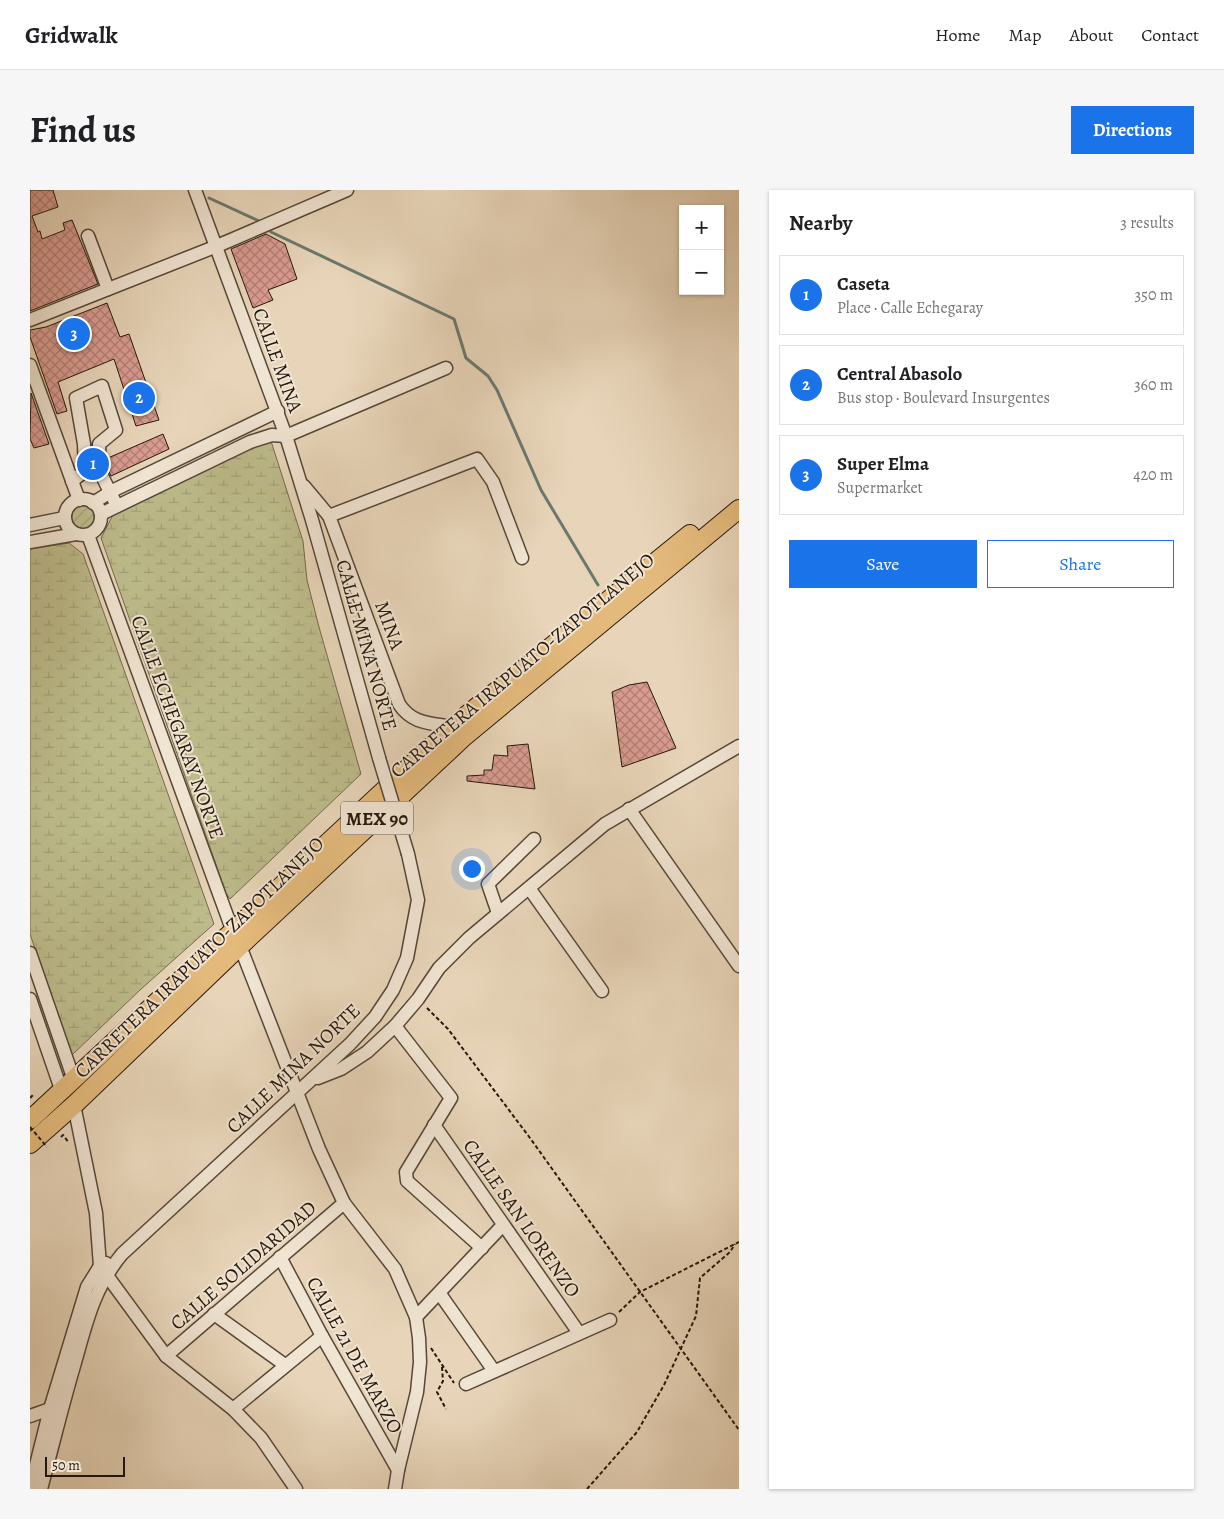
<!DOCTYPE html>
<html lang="en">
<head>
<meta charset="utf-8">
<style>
	body { margin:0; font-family:Alegreya,serif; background:#f6f6f6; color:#202124 }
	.controls { position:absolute; right:15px; top:15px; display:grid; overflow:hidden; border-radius:0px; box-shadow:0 1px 4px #0004 }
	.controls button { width:45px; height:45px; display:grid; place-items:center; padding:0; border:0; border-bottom:1px solid #e0e0e0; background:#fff; color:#202124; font:25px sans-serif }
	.scale { position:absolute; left:15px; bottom:12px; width:80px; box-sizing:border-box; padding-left:5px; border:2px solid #26180d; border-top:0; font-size:14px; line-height:18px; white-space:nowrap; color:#26180d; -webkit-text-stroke:4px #f0e4d2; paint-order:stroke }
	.you { position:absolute; left:441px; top:678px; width:18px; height:18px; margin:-12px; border:4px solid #fff; border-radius:50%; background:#1a73e8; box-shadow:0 0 0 8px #1a73e833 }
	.badge { display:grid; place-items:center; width:32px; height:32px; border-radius:50%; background:#1a73e8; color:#fff; font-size:16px; font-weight:700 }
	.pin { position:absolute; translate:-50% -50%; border:2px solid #fff; box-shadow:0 1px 5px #0006 }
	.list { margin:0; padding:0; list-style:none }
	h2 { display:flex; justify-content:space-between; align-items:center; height:65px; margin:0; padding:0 20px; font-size:21px }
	h2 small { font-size:16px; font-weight:400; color:#757577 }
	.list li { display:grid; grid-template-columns:32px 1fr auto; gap:15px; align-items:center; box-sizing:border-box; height:80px; margin:0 10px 10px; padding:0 10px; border:1px solid #e0e0e0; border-radius:0px }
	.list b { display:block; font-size:19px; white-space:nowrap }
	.list p { margin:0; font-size:16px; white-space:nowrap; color:#757577 }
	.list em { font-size:16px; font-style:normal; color:#757577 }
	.actions { display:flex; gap:10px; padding:15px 20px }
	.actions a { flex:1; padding:11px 0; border:1px solid #1a73e8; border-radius:0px; text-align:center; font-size:18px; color:#1a73e8 }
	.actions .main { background:#1a73e8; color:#fff }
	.map { position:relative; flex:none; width:709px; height:1299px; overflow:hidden; border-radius:0px }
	header { display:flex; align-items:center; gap:30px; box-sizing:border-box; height:70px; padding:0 25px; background:#fff; border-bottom:1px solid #e0e0e0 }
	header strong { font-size:24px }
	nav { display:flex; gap:28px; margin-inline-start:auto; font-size:18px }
	.intro { display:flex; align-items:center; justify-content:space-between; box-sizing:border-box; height:120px; padding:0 30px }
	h1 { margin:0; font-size:35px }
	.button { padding:12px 22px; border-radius:0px; background:#1a73e8; color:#fff; font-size:18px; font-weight:700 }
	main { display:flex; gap:30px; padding:0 30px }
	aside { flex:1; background:#fff; border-radius:0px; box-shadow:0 1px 4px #0004 }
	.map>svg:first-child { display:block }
	.wetland { fill:url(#wetland-marsh); stroke:#726a4c }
	.garden { fill:url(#garden-furrows); stroke:#726a4c }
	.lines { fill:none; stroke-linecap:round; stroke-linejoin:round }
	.stream { stroke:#6a786f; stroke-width:3 }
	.building { fill:url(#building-cross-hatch); stroke:#26180d }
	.minor-casing { stroke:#564738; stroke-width:15 }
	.highway-casing { stroke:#26180d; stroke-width:20 }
	.path { stroke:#26180d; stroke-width:2; stroke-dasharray:4 2.5; stroke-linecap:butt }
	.minor { stroke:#f0e4d2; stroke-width:12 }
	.highway { stroke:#e4ba7c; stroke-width:18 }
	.minor-bridge-casing { stroke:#564738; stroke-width:15; stroke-linecap:butt }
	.path-bridge { stroke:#26180d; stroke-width:2; stroke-dasharray:4 2.5; stroke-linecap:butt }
	.minor-bridge { stroke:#f0e4d2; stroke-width:12 }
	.labels { text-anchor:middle; stroke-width:4; stroke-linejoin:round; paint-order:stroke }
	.shield { fill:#f0e4d2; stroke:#635548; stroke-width:1 }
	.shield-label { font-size:19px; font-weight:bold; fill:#26180d }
	.street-label { font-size:20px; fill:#26180d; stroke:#f0e4d2 }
</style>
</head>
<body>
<header>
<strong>Gridwalk</strong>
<nav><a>Home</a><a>Map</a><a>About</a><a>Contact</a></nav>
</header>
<div class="intro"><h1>Find us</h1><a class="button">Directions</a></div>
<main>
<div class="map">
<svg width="709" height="1299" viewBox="0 0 709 1299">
	<defs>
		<pattern id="wetland-marsh" width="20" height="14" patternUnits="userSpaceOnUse" patternTransform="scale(1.25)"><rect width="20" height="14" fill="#bdbb8a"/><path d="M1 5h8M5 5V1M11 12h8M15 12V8" fill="none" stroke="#a2a076"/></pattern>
		<pattern id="garden-furrows" width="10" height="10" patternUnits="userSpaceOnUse" patternTransform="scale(1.25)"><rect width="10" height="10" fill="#bdbb8a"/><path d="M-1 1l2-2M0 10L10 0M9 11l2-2" fill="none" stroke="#a2a076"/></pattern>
		<pattern id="building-cross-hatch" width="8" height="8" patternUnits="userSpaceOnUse" patternTransform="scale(1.25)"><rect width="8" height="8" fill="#da9c91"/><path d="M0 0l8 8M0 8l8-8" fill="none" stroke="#b17e75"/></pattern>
	</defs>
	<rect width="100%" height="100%" fill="#e8d5b9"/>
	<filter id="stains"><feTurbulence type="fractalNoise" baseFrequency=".004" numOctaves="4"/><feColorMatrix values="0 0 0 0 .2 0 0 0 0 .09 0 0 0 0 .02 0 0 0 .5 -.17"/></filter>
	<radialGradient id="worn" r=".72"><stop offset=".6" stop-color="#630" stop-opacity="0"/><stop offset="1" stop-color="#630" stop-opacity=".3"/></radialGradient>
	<!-- wetland -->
	<g class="wetland">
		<polygon points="240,248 273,351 277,390 289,437 331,584 200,709 196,703 71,348 84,323"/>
		<polygon points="39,353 53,364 184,734 110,800 42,865 0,744 0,359"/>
	</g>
	<!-- garden -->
	<circle class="garden" cx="52" cy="327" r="15"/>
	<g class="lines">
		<!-- stream -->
		<g class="stream">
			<polyline points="179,8 229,31"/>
			<polyline points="241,42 424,129 436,168 458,186 467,200 511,300 568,395"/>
		</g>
	</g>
	<!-- building -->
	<g class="building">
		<polygon points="0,0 23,0 28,17 2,26 8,42 10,41 12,49 35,40 33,33 42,30 68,94 0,121"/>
		<polygon points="236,44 255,54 267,89 238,100 243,110 223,118 201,59"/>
		<polygon points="77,113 90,147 99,144 129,230 106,236 84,169 28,192 37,221 27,224 0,147 0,140 16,137"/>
		<polygon points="1,203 19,254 4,258 0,249"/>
		<polygon points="133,244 139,259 81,286 78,280 78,268"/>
		<polygon points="617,492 646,558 592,577 582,502 599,495"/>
		<polygon points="498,554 505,599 437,591 437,586 454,585 454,580 462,580 464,565 478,566 477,556"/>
	</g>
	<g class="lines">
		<defs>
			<g id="minor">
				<polyline points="165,0 256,246 282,330 349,568"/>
				<polyline points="58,46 78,99"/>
				<polyline points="0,130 187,56 317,0"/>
				<polyline points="0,175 49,310"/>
				<polyline points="42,291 55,281 54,254 46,208 72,196 86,240 69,254 70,282 87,316"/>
				<path d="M274,296L299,326L369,514C382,534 400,533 422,537"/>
				<circle cx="53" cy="327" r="18"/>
				<polyline points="63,313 82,301 248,221"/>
				<polyline points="71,324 220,252 242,245 256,246 416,178"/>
				<polyline points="299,326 447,269 463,292 492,368"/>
				<polyline points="0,335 34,328"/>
				<polyline points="58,345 203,742"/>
				<polyline points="0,352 46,344"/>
				<polyline points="599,619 709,776"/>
				<polyline points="499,698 572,801"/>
				<polyline points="468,723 458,694 504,649"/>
				<polyline points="210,756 289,959 314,1013 365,1079 386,1127 389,1148 390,1172 387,1202 368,1280 365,1299"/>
				<polyline points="0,763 44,890"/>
				<polyline points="0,809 32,902"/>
				<polyline points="365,836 421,908 376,982 377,991 452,1058"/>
				<polyline points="288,888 311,879 337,862 365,836 388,809 409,778 439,748 575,634 709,556"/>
				<polyline points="44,915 66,1023 70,1076 136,1166 203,1219 231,1248 266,1299"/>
				<polyline points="404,935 549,1143"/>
				<polyline points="250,1067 292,1146 368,1280"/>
				<polyline points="410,1104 464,1181"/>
				<polyline points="184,1124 255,1175"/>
				<polyline points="386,1127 473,1035"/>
				<polyline points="136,1166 314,1013"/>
				<polyline points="436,1194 580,1130"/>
				<polyline points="203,1219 292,1146"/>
				<polyline points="0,1226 20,1219 26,1220"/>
				<polyline points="0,1299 20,1219 57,1097 70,1076 76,1073"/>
				<path d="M11,1299C22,1258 32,1217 44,1176C56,1134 63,1099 92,1064L320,854L345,827L363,800L377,768L388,710L378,664"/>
			</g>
			<g id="highway">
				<polyline points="0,930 422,537 660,344"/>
				<polyline points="0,954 44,915 210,756 435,546 709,319"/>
			</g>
		</defs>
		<!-- minor casing -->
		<use href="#minor" class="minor-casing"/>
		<!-- highway casing -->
		<use href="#highway" class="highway-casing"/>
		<!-- path -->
		<g class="path">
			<polyline points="397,818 418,839 500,948 709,1240"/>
			<polyline points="0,908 3,905"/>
			<polyline points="31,947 33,945 39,953"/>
			<polyline points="589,1122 610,1102 709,1052"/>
			<polyline points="401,1158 424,1193"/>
			<polyline points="412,1177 413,1191 407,1202 416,1219"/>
			<polyline points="557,1299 607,1242 634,1195 666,1126 670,1088 700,1062 705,1054"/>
		</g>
		<!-- minor -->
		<use href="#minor" class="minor"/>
		<!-- highway -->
		<use href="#highway" class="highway"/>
		<defs>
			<polyline id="minor-bridge" points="349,568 378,664"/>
		</defs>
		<!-- minor-bridge casing -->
		<use href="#minor-bridge" class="minor-bridge-casing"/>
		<!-- path-bridge -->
		<polyline class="path-bridge" points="0,937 17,957"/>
		<!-- minor-bridge -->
		<use href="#minor-bridge" class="minor-bridge"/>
	</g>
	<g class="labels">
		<!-- shield labels -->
		<rect class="shield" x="311" y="611.5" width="72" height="33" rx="4"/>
		<g class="shield-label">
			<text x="347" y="635">MEX 90</text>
		</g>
		<!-- street labels -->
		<g class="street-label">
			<text transform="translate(248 170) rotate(70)" y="7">CALLE MINA</text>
			<text transform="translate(360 435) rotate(70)" y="7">MINA</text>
			<text transform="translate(337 455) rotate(74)" y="7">CALLE MINA NORTE</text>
			<text transform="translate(492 475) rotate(-40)" y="7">CARRETERA IRAPUATO-ZAPOTLANEJO</text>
			<text transform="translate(148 537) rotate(70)" y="7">CALLE ECHEGARAY NORTE</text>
			<text transform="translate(169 767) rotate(-44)" y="7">CARRETERA IRAPUATO-ZAPOTLANEJO</text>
			<text transform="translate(263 878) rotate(-44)" y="7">CALLE MINA NORTE</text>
			<text transform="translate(492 1028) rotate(55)" y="7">CALLE SAN LORENZO</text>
			<text transform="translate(213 1075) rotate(-41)" y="7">CALLE SOLIDARIDAD</text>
			<text transform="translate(325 1165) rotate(61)" y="7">CALLE 21 DE MARZO</text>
		</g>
	</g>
	<rect width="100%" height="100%" filter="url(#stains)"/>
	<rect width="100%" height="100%" fill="url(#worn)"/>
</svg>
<div class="controls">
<button>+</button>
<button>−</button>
</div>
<div class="scale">50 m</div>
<div class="you"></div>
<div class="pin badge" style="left:63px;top:274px">1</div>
<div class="pin badge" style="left:109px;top:208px">2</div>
<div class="pin badge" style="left:44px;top:144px">3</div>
</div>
<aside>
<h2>Nearby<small>3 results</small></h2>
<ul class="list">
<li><span class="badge">1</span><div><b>Caseta</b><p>Place · Calle Echegaray</p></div><em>350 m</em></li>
<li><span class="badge">2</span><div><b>Central Abasolo</b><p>Bus stop · Boulevard Insurgentes</p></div><em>360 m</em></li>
<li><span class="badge">3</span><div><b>Super Elma</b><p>Supermarket</p></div><em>420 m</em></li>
</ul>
<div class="actions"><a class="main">Save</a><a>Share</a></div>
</aside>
</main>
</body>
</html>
